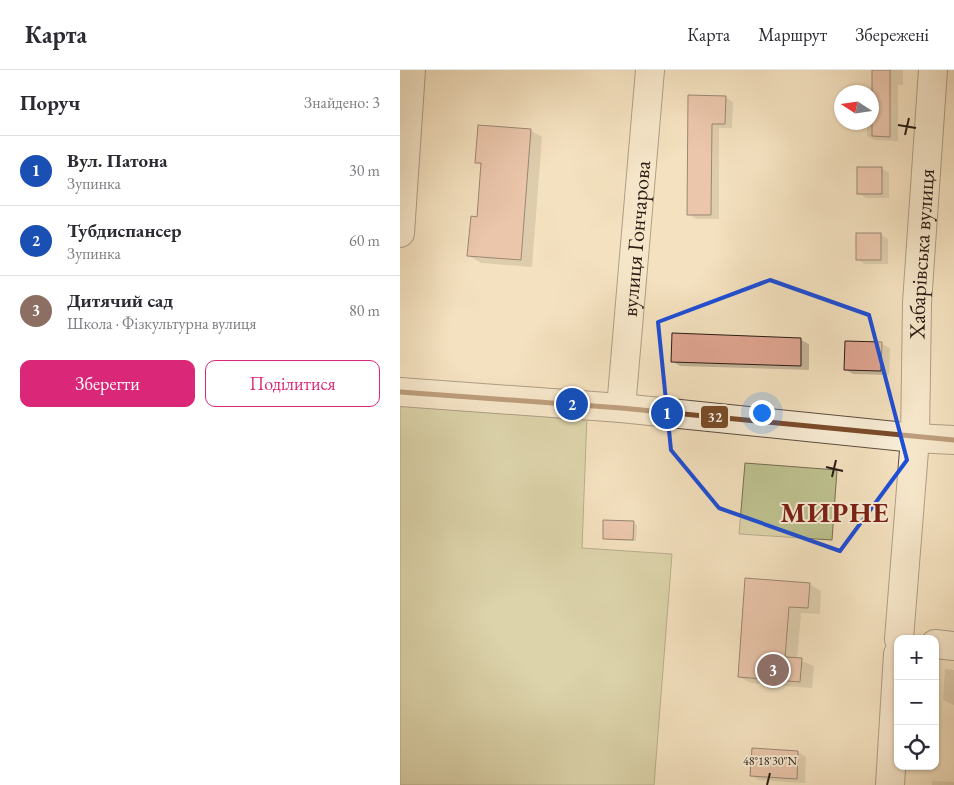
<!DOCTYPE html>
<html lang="uk">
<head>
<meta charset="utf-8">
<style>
	body { margin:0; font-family:"EB Garamond",serif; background:#f2f2f3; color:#2b2b33 }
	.controls { position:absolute; right:15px; bottom:15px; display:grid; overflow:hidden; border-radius:10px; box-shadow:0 1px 4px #0004 }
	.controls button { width:45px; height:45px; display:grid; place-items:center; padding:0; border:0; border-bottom:1px solid #e1e1e2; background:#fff; color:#2b2b33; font:25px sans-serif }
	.compass { position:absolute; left:434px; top:15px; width:45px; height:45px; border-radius:50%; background:#fff; box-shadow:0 1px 4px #0004; rotate:282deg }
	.you { position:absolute; left:361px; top:342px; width:18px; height:18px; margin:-12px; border:4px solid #fff; border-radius:50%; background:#1a73e8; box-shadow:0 0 0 8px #1a73e833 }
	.badge { display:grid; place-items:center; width:32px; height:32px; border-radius:50%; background:#db2777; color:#fff; font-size:16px; font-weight:700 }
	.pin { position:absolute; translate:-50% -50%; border:2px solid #fff; box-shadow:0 1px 5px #0006 }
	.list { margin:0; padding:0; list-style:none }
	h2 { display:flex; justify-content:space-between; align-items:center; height:65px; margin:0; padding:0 20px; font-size:21px }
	h2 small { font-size:16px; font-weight:400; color:#7c7c81 }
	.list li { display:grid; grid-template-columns:32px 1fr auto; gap:15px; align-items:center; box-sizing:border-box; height:70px; padding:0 20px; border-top:1px solid #e1e1e2 }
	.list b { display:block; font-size:19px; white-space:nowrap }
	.list p { margin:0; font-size:16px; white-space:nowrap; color:#7c7c81 }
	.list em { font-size:16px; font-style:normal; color:#7c7c81 }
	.actions { display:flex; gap:10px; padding:15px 20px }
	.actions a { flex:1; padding:11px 0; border:1px solid #db2777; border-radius:10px; text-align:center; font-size:18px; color:#db2777 }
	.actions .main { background:#db2777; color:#fff }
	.icon { flex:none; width:28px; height:28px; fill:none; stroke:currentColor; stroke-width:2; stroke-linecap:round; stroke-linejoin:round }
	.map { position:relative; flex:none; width:554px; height:715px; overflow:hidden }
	header { display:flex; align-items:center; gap:30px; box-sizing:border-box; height:70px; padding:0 25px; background:#fff; border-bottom:1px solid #e1e1e2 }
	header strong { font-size:24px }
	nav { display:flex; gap:28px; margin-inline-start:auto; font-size:18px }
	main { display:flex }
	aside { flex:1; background:#fff }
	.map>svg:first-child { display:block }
	.green { fill:#bec290; stroke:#746e52 }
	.shadow { fill:#0003 }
	.building { fill:#e0a592; stroke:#2a1b15 }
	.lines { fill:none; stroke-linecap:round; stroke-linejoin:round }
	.minor-casing { stroke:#5c4c40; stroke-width:30 }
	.minor { stroke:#f8ecd5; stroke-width:28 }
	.bus-1-casing { stroke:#f8ecd5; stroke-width:9 }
	.bus-1 { stroke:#7a4b2a; stroke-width:5 }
	.marked { fill:none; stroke:#1d4ed8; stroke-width:4; stroke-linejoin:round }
	.ticks { fill:none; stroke:#2a1b15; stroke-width:2 }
	.labels { text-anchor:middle; stroke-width:4; stroke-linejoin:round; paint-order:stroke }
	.street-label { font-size:22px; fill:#2a1b15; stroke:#f8ecd5 }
	.district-label { font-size:28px; font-weight:bold; letter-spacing:1px; fill:#7a1f14; stroke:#f8ecd5 }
	.ticks-label { font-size:12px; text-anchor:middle; fill:#2a1b15; stroke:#f8ecd5; stroke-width:4; stroke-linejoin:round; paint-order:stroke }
	.line-badge { stroke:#f8ecd5; stroke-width:2 }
	.badge-label { font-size:14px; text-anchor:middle; font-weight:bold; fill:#fff }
</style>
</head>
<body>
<header>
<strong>Карта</strong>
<nav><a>Карта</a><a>Маршрут</a><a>Збережені</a></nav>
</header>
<main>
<aside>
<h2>Поруч<small>Знайдено: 3</small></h2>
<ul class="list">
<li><span class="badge" style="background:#1a4fb4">1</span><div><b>Вул. Патона</b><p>Зупинка</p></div><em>30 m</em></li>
<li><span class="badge" style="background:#1a4fb4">2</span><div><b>Тубдиспансер</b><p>Зупинка</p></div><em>60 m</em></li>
<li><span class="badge" style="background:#8d6e63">3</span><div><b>Дитячий сад</b><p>Школа · Фізкультурна вулиця</p></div><em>80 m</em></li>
</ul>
<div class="actions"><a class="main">Зберегти</a><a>Поділитися</a></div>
</aside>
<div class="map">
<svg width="554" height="715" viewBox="0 0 554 715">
	<rect width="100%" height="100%" fill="#f4e1bf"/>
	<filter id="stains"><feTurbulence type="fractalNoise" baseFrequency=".004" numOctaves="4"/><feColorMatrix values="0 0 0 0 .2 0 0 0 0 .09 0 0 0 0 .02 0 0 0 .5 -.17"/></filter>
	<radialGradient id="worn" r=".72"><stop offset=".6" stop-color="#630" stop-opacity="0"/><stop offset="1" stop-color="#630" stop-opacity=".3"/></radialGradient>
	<!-- green -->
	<g class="green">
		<polygon points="0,332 187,346 182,478 272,484 254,715 0,715"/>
		<polygon points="345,393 437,400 432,470 339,464"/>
	</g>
	<!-- shadow -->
	<g class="shadow">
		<polygon points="472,0 503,0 503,15 498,15 498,71 475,70 467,66 467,52 472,52"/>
		<polygon points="289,26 325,27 333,32 332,58 319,58 319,149 296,149 288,144"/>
		<polygon points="130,60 142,67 132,197 81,193 69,186 78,148 82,95 76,92"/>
		<polygon points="481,98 489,103 489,128 466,128 458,123"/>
		<polygon points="480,164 488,169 488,194 465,194 457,189"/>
		<polygon points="273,265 401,270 409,274 409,300 280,296 272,291"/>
		<polygon points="446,273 482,274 490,278 489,305 453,304 445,299"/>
		<polygon points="233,453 237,455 236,471 208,470 204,468"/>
		<polygon points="346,509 409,514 421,521 420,544 401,543 397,589 414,596 412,618 351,613 339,607"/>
		<polygon points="545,599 554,600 554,635 543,630"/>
		<polygon points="353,679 398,682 406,687 405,713 359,710 351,705"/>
		<polygon points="532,711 554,712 554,715 532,715"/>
	</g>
	<!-- building -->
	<g class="building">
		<polygon points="472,0 490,0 490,67 472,66"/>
		<polygon points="288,25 326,26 325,54 312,54 311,145 287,145"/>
		<polygon points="78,55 131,59 121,190 67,186 71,146 77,147 81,93 75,93"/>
		<rect x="457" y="97" width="25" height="27"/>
		<rect x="456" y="163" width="25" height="27"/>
		<polygon points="272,263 401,268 401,296 271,292"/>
		<polygon points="445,271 482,272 481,301 444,300"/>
		<polygon points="203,450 234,451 233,470 203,469"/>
		<polygon points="345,508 410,513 408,538 389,537 385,587 402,588 400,612 338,607"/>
		<polygon points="352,678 398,681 397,709 350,706"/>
	</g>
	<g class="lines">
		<defs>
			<g id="minor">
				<polyline points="0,163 11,0"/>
				<polyline points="0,322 221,338 515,368 554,370"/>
				<path id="s1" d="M221,338L250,0"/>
				<path id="s2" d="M499,569L515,368L517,233L533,0"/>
				<polyline points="535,574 554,576"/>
				<polyline points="490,715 498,584"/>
			</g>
		</defs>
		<!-- minor casing -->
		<use href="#minor" class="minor-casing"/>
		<!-- minor -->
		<use href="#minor" class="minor"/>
		<defs>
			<polyline id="bus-1" points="0,322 221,338 554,370"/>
		</defs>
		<!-- bus-1 casing -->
		<use href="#bus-1" class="bus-1-casing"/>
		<!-- bus-1 -->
		<use href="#bus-1" class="bus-1"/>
	</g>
	<!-- marked area -->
	<path d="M0 0H554V715H0ZM370,210L469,245L507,390L440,481L319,438L271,380L258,252Z" fill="#f4e1bf" fill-opacity=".55" fill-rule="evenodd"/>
	<path class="marked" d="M370,210L469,245L507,390L440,481L319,438L271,380L258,252Z"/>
	<!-- ticks -->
	<path class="ticks" d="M498,55L516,58M505,65L509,48M426,397L443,401M432,407L436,390M367,715L370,703"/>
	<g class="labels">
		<!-- street labels -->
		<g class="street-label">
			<text dy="8" stroke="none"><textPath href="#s1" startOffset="170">вулиця Гончарова</textPath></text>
			<text dy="8" stroke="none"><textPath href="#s2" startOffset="386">Хабарівська вулиця</textPath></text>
		</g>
		<!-- district labels -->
		<g class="district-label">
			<text x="435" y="452">МИРНЕ</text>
		</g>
	</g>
	<g class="ticks-label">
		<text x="370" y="695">48°18'30"N</text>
	</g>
	<rect class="line-badge" x="300" y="335" width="29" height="24" rx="5" fill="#7a4b2a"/>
	<g class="badge-label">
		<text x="315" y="352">32</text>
	</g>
	<rect width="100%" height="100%" filter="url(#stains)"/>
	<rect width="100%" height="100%" fill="url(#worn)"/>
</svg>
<div class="controls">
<button>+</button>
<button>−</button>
<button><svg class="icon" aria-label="locate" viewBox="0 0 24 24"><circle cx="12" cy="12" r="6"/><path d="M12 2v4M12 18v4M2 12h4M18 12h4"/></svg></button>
</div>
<svg class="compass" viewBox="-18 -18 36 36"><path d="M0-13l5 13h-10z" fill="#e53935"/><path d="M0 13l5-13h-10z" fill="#7c7c81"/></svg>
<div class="you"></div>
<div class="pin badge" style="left:267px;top:343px;background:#1a4fb4">1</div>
<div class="pin badge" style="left:172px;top:334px;background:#1a4fb4">2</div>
<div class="pin badge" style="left:373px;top:600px;background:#8d6e63">3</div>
</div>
</main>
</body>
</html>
